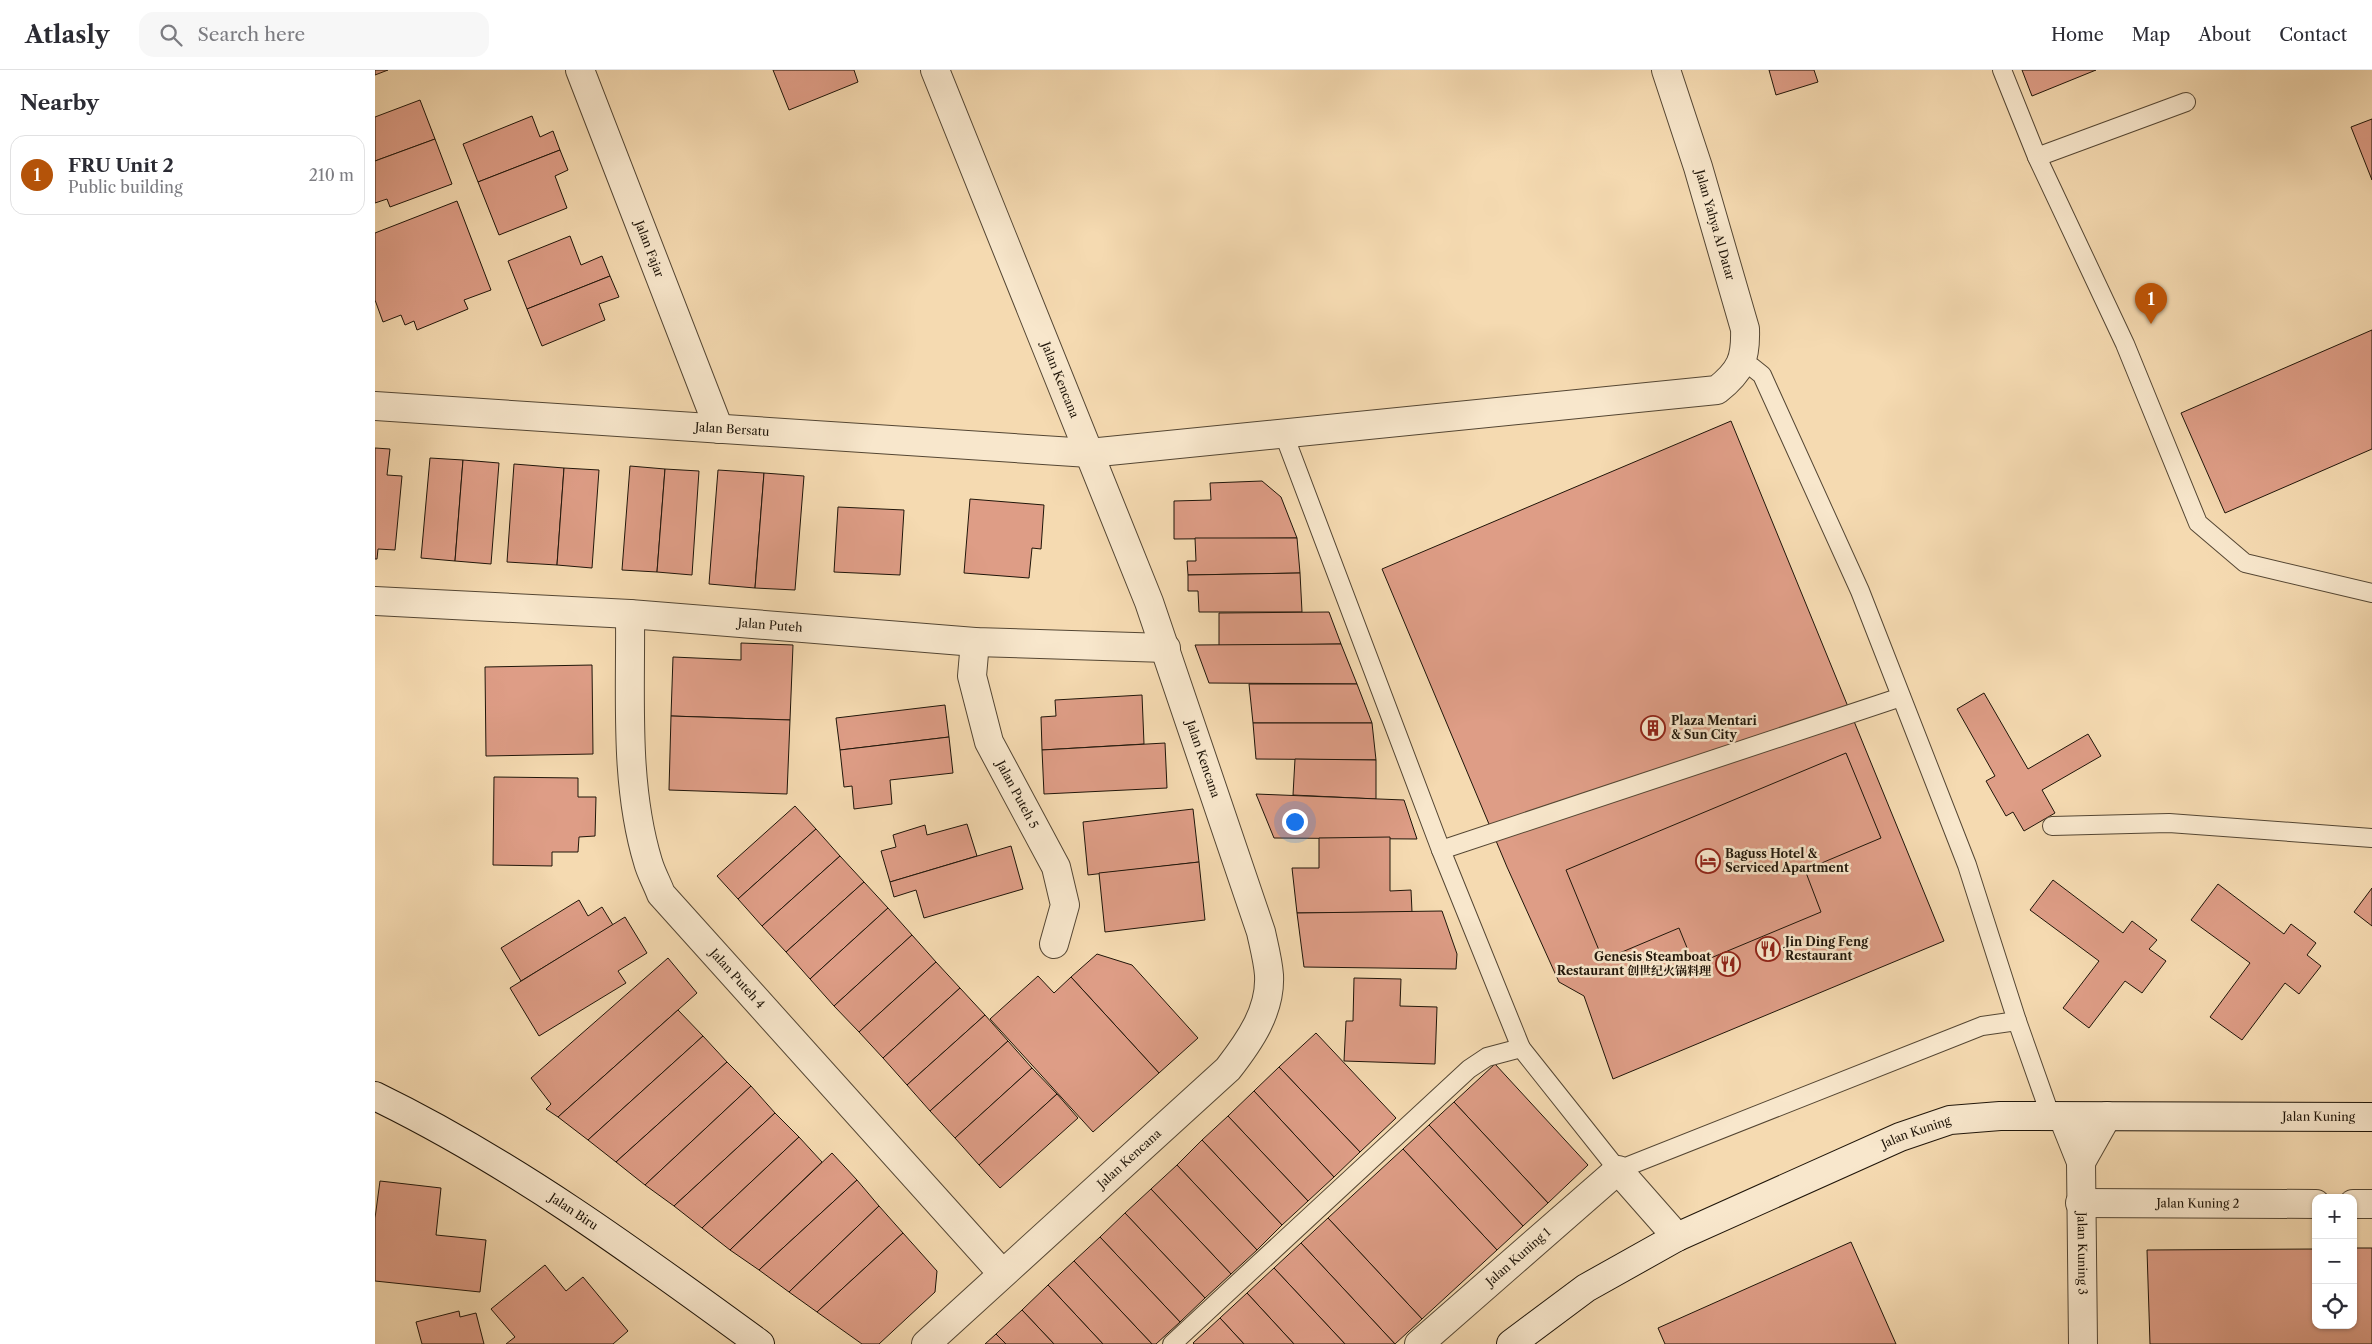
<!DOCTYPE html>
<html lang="en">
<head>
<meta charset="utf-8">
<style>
	body { margin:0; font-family:"Libre Caslon Text","Noto Serif SC",serif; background:#f7f7f7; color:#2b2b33 }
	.controls { position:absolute; right:15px; bottom:15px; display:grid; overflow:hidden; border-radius:10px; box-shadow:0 1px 4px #0004 }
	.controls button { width:45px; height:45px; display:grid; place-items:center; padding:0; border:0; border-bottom:1px solid #e1e1e2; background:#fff; color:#2b2b33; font:25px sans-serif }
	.you { position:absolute; left:919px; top:751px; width:18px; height:18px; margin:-12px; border:4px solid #fff; border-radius:50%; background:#1a73e8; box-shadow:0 0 0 8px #1a73e833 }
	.badge { display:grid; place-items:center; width:32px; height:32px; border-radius:50%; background:#b45309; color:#fff; font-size:16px; font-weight:700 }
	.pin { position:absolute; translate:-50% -41px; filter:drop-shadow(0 1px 2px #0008) }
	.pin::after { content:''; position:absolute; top:26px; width:18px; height:15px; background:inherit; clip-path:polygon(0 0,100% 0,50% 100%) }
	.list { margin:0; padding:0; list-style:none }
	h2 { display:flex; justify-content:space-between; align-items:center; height:65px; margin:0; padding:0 20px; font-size:21px }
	h2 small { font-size:16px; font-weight:400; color:#7c7c81 }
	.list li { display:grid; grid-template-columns:32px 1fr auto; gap:15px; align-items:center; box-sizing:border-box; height:80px; margin:0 10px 10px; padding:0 10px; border:1px solid #e1e1e2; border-radius:15px }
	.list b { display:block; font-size:19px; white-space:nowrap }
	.list p { margin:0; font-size:16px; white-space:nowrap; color:#7c7c81 }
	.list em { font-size:16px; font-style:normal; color:#7c7c81 }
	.icon { flex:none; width:28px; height:28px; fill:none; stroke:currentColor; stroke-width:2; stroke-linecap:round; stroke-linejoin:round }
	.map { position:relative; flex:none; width:1997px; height:1274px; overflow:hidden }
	header { display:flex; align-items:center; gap:30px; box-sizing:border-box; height:70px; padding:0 25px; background:#fff; border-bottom:1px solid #e1e1e2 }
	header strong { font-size:24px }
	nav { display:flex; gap:28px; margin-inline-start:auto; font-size:18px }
	.search { width:350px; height:45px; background:#f7f7f7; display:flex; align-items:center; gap:12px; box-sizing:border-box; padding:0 18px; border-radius:15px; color:#7c7c81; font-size:19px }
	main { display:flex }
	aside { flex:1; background:#fff }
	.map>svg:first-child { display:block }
	.building { fill:#de9d86; stroke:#1f1509 }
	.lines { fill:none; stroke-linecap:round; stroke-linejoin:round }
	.lane-casing { stroke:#544633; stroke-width:20 }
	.street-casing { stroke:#544633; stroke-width:30 }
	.secondary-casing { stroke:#1f1509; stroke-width:30 }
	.lane { stroke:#f8e7cc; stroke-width:18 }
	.street { stroke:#f8e7cc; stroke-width:28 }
	.secondary { stroke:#f8e7cc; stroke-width:28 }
	.labels { text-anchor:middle; stroke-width:5; stroke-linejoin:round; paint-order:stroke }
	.street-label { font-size:12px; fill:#1f1509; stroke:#f8e7cc }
	.poi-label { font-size:12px; font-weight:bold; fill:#1f1509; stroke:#f8e7cc; text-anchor:start }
</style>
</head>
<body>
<header>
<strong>Atlasly</strong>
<div class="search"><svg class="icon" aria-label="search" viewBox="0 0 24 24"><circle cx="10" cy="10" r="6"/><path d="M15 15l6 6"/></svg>Search here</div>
<nav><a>Home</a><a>Map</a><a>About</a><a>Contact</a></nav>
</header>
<main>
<aside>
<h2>Nearby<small></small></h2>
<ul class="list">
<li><span class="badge">1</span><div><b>FRU Unit 2</b><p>Public building</p></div><em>210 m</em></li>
</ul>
</aside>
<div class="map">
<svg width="1997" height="1274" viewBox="0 0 1997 1274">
	<rect width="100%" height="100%" fill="#f5dab1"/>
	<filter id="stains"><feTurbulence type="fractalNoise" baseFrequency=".004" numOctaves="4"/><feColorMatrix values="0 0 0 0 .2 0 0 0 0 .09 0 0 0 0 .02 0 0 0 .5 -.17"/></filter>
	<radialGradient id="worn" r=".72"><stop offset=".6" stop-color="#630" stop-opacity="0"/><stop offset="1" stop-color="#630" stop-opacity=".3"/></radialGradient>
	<!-- building -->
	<g class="building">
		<polygon points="0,0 13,0 0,5"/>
		<polygon points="398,0 479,0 483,12 414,40"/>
		<polygon points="1394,0 1439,0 1443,12 1401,25"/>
		<polygon points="1647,0 1721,0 1657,26"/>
		<polygon points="45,30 60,69 0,91 0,47"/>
		<polygon points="157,46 165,67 178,61 185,80 103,112 88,74"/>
		<polygon points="1997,49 1997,110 1976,57"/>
		<polygon points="60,69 77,114 15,137 12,129 0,133 0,91"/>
		<polygon points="185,80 193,100 180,106 192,138 124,165 103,112"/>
		<polygon points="82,131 116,220 89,230 93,239 42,260 39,251 30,255 26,245 8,252 0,230 0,163"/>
		<polygon points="195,166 206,195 227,186 235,206 152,239 133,191"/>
		<polygon points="235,206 244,227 224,234 230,250 167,276 152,239"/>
		<polygon points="1997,260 1997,379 1850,443 1806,343"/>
		<polygon points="1356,351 1569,871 1238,1009 1209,926 1184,912 1132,797 1007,499"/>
		<polygon points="0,378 15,379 12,405 27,406 20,480 3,479 2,489 0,489"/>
		<polygon points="55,388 88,390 80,491 46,488"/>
		<polygon points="88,390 124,393 116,494 80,491"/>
		<polygon points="139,394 189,398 182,495 132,492"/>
		<polygon points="255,396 290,399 282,502 247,500"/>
		<polygon points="189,398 224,400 217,498 182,495"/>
		<polygon points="290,399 324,401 317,505 282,502"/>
		<polygon points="343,400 389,403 380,518 334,514"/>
		<polygon points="389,403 429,406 420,520 380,518"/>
		<polygon points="887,411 906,427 922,468 799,469 799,431 836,430 835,413"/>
		<polygon points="595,429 669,435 666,479 657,478 654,508 589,503"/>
		<polygon points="463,437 529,440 525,505 459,502"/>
		<polygon points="820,468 922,468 925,503 813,505 812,491 821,491"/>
		<polygon points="925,503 927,542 824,542 823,521 813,521 813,505"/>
		<polygon points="954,542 966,574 844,576 844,543"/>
		<polygon points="366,573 418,575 415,650 296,646 298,587 366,590"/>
		<polygon points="966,574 982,614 834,613 820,575"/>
		<polygon points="217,595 218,684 111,686 110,597"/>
		<polygon points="874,614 982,614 997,653 878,653"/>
		<polygon points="1609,623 1653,699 1713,664 1726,686 1667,720 1680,743 1649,761 1638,742 1631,746 1611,711 1620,706 1582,639"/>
		<polygon points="767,625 769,674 667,680 666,647 681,646 680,630"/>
		<polygon points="570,635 574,667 465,680 461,648"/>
		<polygon points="296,646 415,650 412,724 294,720"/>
		<polygon points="878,653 997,653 1001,690 881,689"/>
		<polygon points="574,667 578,703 515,710 517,734 479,739 477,716 469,717 465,680"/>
		<polygon points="790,673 792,718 669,724 667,680"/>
		<polygon points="1471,683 1506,768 1430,800 1446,842 1319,895 1304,858 1228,890 1191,800"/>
		<polygon points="920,689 1001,690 1001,729 918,725"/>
		<polygon points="119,707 203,708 203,727 221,727 220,766 204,767 203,782 177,782 177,796 118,795"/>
		<polygon points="881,724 1029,730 1042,769 899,768"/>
		<polygon points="420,736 441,759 363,829 342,806"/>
		<polygon points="818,739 824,792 713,805 708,752"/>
		<polygon points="592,754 602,786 515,812 506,781 521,777 518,765 550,755 552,765"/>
		<polygon points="441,759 465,786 387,856 363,829"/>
		<polygon points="1015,767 1015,821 1036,820 1037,842 922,843 917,798 944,798 944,768"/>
		<polygon points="636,776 648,819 549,848 541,820 519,827 515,812"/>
		<polygon points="465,786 489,812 411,882 387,856"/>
		<polygon points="824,792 830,850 730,862 724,803"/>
		<polygon points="1678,810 1748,863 1757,851 1782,870 1774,879 1791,891 1767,923 1750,911 1714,958 1688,938 1724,891 1655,840"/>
		<polygon points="489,812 513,838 435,909 411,882"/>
		<polygon points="1843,814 1909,864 1916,854 1941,873 1932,885 1946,896 1924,924 1910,913 1867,970 1835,947 1875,893 1816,850"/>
		<polygon points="1997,818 1997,856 1979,842"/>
		<polygon points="204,830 213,846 227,837 238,855 146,911 126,878"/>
		<polygon points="513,838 537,865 459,936 435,909"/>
		<polygon points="1067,841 1082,884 1081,899 929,897 922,843"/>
		<polygon points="250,847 272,883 243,901 251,913 164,966 135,918"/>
		<polygon points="537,865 561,892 484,962 459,936"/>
		<polygon points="722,884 757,895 823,968 784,1003 696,907"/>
		<polygon points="293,888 322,923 183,1047 171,1039 176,1034 156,1008"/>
		<polygon points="561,892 585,918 508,988 484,962"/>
		<polygon points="663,906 679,923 696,907 784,1003 718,1062 615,949"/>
		<polygon points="979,908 1026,909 1025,936 1062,937 1060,994 969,991 971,951 978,951"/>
		<polygon points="585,918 610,945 532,1015 508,988"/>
		<polygon points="303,940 328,966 213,1070 183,1047"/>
		<polygon points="610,945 633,971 555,1041 532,1015"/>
		<polygon points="941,963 1021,1048 985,1082 904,997"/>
		<polygon points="328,966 352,992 241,1092 213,1070"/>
		<polygon points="633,971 657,998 580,1068 555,1041"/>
		<polygon points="352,992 376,1016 270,1115 241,1092"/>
		<polygon points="1120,994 1213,1095 1173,1133 1079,1032"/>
		<polygon points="904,997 985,1082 959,1107 879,1021"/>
		<polygon points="657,998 682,1024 604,1095 580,1068"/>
		<polygon points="376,1016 400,1043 299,1136 270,1115"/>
		<polygon points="879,1021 959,1107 933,1131 853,1046"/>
		<polygon points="682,1024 703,1048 625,1118 604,1095"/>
		<polygon points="1079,1032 1173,1133 1148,1156 1054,1055"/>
		<polygon points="400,1043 424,1067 327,1158 299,1136"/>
		<polygon points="853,1046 933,1131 907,1155 827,1070"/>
		<polygon points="1054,1055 1148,1156 1122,1180 1028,1079"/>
		<polygon points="424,1067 447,1092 355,1180 327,1158"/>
		<polygon points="827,1070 907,1155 882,1180 802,1095"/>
		<polygon points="1028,1079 1122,1180 1047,1249 953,1148"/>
		<polygon points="457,1083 482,1110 384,1200 355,1180"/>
		<polygon points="802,1095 882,1180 856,1204 776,1119"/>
		<polygon points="482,1110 504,1136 414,1222 384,1200"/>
		<polygon points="5,1111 66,1118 61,1165 111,1170 105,1222 0,1211 0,1148"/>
		<polygon points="776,1119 856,1204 830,1228 750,1143"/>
		<polygon points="504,1136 528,1163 442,1242 414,1222"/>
		<polygon points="750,1143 830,1228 805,1252 725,1167"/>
		<polygon points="953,1148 1047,1249 1020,1274 926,1173"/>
		<polygon points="528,1163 562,1201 560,1222 504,1274 487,1274 442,1242"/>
		<polygon points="725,1167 805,1252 781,1274 777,1274 699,1191"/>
		<polygon points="1476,1172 1521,1274 1290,1274 1283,1258"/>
		<polygon points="926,1173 1020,1274 970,1274 899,1198"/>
		<polygon points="1978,1178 1997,1178 1997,1274 1775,1274 1772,1180 1941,1179 1941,1255 1978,1255"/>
		<polygon points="699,1191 777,1274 728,1274 673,1215"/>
		<polygon points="170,1195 191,1221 208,1207 253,1261 238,1274 131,1274 140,1267 116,1239"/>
		<polygon points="899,1198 970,1274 919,1274 872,1223"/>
		<polygon points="673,1215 728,1274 679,1274 647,1240"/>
		<polygon points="872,1223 919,1274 869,1274 845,1248"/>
		<polygon points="647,1240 679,1274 631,1274 621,1264"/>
		<polygon points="84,1241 85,1247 101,1243 109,1274 47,1274 41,1252"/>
		<polygon points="845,1248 869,1274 819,1274 818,1273"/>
		<polygon points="621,1264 631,1274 610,1274"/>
	</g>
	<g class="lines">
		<defs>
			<g id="lane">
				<polyline points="1627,0 1662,87 1750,274 1823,453 1870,493 1997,523"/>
				<polyline points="1662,87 1811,32"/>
				<polyline points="1367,294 1377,297 1387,305 1485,521 1592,795 1642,951 1676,1047"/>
				<polyline points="908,362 1066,780 1146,978 1243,1100 1607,956 1642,951"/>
				<polyline points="1677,756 1794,753 1997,768"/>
				<polyline points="1066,780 1526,627"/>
				<polyline points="797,1274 1094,999 1112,987 1146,978"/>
			</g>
			<g id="street">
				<path id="s1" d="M205,0L344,359"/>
				<path id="s2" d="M0,336L714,383L1342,320C1366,301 1371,289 1370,259L1323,97L1291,0"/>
				<path id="s3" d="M0,531L255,544L600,572L791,578"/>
				<path id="s4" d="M255,544C256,625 249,713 273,792C276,803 282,813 286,824L627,1203"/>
				<path id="s5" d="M600,572L597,606L614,672L681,797L690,835L679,874"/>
				<path id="s6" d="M1688,1047L1706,1092L1708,1274"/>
				<polyline points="1706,1092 1732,1046"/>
				<path id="s7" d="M1705,1133L1941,1134"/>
				<polyline points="1978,1134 1997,1134"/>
				<path id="s8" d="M551,1274L853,999C874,972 896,941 894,905C893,891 889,876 886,862L774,532L560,0"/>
				<path id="s9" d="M1044,1274L1243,1100L1302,1167"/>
			</g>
			<g id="secondary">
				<path id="s10" d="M0,1026C138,1093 262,1184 385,1274"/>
				<path id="s11" d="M1136,1274L1211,1218L1302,1167L1525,1067L1575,1050L1625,1046L1997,1047"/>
			</g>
		</defs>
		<!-- lane casing -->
		<use href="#lane" class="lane-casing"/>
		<!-- street casing -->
		<use href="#street" class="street-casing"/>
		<!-- secondary casing -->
		<use href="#secondary" class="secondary-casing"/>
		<!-- lane -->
		<use href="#lane" class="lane"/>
		<!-- street -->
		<use href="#street" class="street"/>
		<!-- secondary -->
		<use href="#secondary" class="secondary"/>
	</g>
	<!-- icons -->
	<defs>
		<symbol id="building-ring" viewBox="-11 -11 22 22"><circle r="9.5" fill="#f8e7cc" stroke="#8f2418" stroke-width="1.5"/><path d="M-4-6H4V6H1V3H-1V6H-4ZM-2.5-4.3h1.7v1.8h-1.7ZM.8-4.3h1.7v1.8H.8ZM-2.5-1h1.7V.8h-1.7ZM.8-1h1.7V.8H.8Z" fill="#8f2418"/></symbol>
		<symbol id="hotel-ring" viewBox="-11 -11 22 22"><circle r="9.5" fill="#f8e7cc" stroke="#8f2418" stroke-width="1.5"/><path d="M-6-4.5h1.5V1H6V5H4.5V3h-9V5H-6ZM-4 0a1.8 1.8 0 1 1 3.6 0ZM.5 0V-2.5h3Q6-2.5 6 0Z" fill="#8f2418"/></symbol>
		<symbol id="restaurant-ring" viewBox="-11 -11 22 22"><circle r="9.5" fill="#f8e7cc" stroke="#8f2418" stroke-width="1.5"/><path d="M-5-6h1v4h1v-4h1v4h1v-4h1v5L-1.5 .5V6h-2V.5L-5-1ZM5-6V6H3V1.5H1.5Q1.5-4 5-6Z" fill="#8f2418"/></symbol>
	</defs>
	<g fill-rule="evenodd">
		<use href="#building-ring" x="1264" y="644" width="28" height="28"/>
		<use href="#hotel-ring" x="1319" y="777" width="28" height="28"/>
		<use href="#restaurant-ring" x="1379" y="865" width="28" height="28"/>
		<use href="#restaurant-ring" x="1339" y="880" width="28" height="28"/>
	</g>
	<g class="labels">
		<!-- street labels -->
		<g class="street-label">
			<text transform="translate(1340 155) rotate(74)" y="4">Jalan Yahya Al Datar</text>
			<text dy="4" stroke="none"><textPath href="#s1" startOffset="192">Jalan Fajar</textPath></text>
			<text transform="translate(685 310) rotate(68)" y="4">Jalan Kencana</text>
			<text dy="4" stroke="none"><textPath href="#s2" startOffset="358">Jalan Bersatu</textPath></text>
			<text dy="4" stroke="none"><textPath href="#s3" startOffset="396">Jalan Puteh</textPath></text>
			<text transform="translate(828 689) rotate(71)" y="4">Jalan Kencana</text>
			<text dy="4" stroke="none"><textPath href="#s5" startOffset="162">Jalan Puteh 5</textPath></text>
			<text dy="4" stroke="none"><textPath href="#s4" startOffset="398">Jalan Puteh 4</textPath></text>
			<text dy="4" stroke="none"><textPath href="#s11" startOffset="864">Jalan Kuning</textPath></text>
			<text dy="4" stroke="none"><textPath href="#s11" startOffset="459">Jalan Kuning</textPath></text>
			<text dy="4" stroke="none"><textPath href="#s8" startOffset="275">Jalan Kencana</textPath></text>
			<text dy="4" stroke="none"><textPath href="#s7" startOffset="118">Jalan Kuning 2</textPath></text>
			<text dy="4" stroke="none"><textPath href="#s10" startOffset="230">Jalan Biru</textPath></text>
			<text dy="4" stroke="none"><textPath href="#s6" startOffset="140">Jalan Kuning 3</textPath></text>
			<text dy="4" stroke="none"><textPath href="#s9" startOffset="132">Jalan Kuning 1</textPath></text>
		</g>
		<!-- poi labels -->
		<g class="poi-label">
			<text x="1296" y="655">Plaza Mentari<tspan x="1296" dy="14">&amp; Sun City</tspan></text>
			<text x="1350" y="788">Baguss Hotel &amp;<tspan x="1350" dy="14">Serviced Apartment</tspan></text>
			<text x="1410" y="876">Jin Ding Feng<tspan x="1410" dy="14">Restaurant</tspan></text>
			<text x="1336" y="891" text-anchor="end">Genesis Steamboat<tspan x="1336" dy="14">Restaurant 创世纪火锅料理</tspan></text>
		</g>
	</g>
	<rect width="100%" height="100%" filter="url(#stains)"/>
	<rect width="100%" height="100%" fill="url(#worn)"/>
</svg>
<div class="controls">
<button>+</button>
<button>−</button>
<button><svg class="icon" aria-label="locate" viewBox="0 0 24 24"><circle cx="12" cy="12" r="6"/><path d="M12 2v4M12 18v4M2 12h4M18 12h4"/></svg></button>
</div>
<div class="you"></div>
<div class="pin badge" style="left:1776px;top:254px">1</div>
</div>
</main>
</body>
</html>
